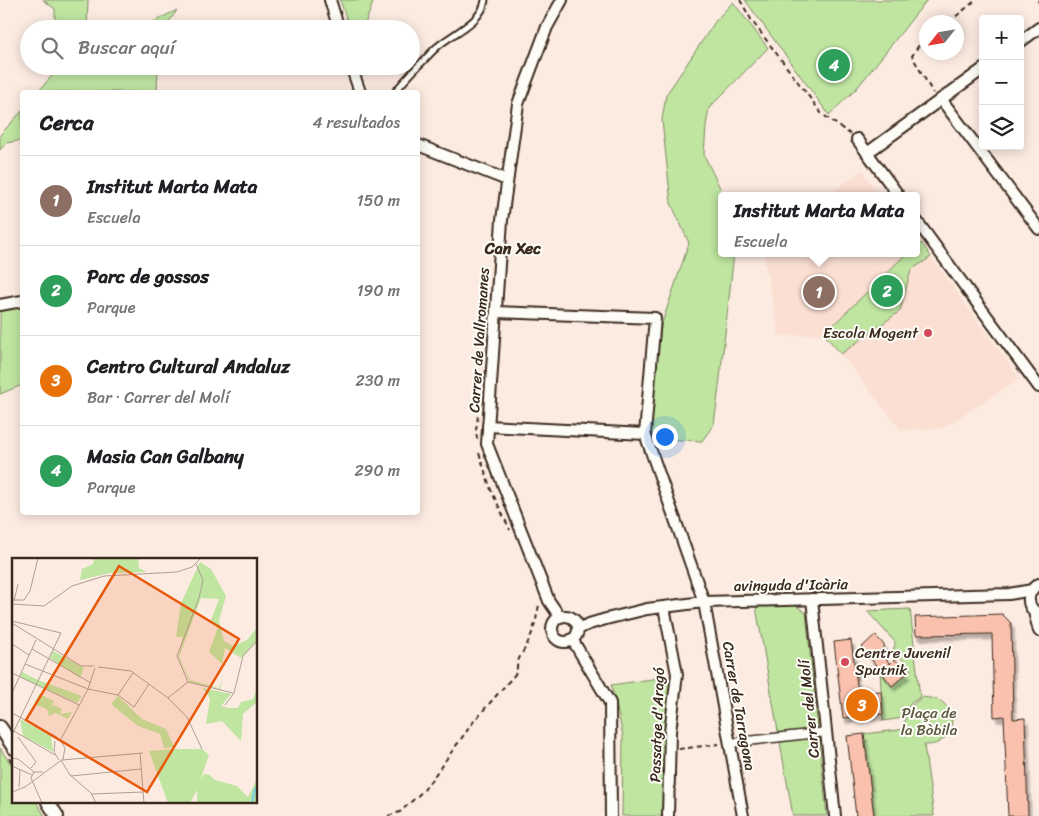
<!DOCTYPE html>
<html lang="es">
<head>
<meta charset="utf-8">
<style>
	body { margin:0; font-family:Sriracha,sans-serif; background:#f6f6f6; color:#202124 }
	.controls { position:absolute; right:15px; top:15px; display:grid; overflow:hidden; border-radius:5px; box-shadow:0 2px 12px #0003 }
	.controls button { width:45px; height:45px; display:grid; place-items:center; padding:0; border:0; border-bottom:1px solid #e0e0e0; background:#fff; color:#202124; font:25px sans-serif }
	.compass { position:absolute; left:919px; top:15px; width:45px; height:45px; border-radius:50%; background:#fff; box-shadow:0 2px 12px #0003; rotate:239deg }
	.you { position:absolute; left:664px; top:436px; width:18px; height:18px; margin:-12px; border:4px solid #fff; border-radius:50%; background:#1a73e8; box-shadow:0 0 0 8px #1a73e833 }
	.badge { display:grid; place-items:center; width:32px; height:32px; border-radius:50%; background:#1a73e8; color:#fff; font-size:16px; font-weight:700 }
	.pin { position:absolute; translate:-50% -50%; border:2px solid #fff; box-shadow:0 1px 5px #0006 }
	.popup { position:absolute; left:718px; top:192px; width:202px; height:65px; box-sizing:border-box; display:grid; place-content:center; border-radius:5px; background:#fff; filter:drop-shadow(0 1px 4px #0005); font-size:16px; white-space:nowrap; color:#757577 }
	.popup b { font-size:19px; color:#202124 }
	.popup::after { content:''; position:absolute; left:50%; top:100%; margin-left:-10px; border:10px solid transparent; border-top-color:#fff }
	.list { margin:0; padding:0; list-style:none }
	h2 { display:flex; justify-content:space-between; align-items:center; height:65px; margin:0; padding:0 20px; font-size:21px }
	h2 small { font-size:16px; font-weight:400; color:#757577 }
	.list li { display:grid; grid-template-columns:32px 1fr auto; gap:15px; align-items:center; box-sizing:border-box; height:90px; padding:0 20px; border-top:1px solid #e0e0e0 }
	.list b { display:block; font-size:19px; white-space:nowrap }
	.list p { margin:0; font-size:16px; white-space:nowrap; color:#757577 }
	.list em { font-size:16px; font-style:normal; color:#757577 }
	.icon { flex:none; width:28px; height:28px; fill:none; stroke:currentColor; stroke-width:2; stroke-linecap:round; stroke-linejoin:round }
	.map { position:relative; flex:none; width:1039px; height:816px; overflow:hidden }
	.search { position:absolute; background:#fff; box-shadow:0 2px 12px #0003; left:20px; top:20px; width:400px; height:55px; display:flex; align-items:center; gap:12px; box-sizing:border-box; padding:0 18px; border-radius:28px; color:#757577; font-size:19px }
	.panel { position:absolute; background:#fff; box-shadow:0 2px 12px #0003; left:20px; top:90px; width:400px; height:425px; border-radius:5px }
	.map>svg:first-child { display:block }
	.built { fill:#fbdfd2 }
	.green { fill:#bfe5a1; stroke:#7d8860 }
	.building { fill:#fac2ae; stroke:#3b2a1e; filter:url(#shadow) }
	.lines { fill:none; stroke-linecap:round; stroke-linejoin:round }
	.service-casing { stroke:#3b2a1e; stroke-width:9 }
	.pedestrian-casing { stroke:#3b2a1e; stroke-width:11 }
	.minor-casing { stroke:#3b2a1e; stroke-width:14 }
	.tertiary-casing { stroke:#3b2a1e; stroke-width:16 }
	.path { stroke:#3b2a1e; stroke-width:2; stroke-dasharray:5 4; stroke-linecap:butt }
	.service { stroke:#fdfcf7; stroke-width:5 }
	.pedestrian { stroke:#fdfcf7; stroke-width:8 }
	.minor { stroke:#fdfcf7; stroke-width:10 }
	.tertiary { stroke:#fdfcf7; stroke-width:12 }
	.poi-dot { fill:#d1495b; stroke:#fdfcf7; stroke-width:2 }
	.labels { text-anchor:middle; stroke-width:4; stroke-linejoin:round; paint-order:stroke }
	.poi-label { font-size:15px; fill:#3b2a1e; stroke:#fdfcf7; text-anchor:end }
	.street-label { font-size:15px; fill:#3b2a1e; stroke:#fdfcf7 }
	.park-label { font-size:15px; fill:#5c593f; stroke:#fdfcf7 }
	.neighbourhood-label { font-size:16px; font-weight:bold; fill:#3b2a1e; stroke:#fdfcf7 }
	.inset-river { fill:none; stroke:#84d4df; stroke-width:2.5 }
	.inset-road { fill:none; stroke:#af9e93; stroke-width:1 }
	.view { fill:#e8590c; fill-opacity:0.15; stroke:#e8590c; stroke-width:2.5 }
	.inset-edge { fill:none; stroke:#3b2a1e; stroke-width:2.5 }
</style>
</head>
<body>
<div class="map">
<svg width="1039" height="816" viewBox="0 0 1039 816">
	<defs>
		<filter id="shadow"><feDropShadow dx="3" dy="5.5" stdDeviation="1" flood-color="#0004"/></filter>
	</defs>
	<rect width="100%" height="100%" fill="#fcebe1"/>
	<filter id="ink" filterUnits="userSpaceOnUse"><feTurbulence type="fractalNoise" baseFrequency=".02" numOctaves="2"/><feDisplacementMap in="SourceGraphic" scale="10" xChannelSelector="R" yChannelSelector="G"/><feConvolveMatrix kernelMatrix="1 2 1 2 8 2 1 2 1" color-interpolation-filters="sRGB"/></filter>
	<g filter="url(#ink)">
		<!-- built -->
		<g class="built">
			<polygon points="862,170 880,196 826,196"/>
			<polygon points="763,253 907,253 824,334 779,336"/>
			<polygon points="931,257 1020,379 943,428 901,430 841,354 900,311 911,270"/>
		</g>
		<!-- green -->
		<g class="green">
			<polygon points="43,0 88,0 87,29 55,29 55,9"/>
			<polygon points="340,0 374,0 363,29 350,29"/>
			<polygon points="745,0 927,0 857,88 829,115"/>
			<polygon points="733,2 768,48 709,108 706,126 704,155 724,196 722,196 722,253 734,253 719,387 714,424 702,441 657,439 648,434 661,326 689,243 671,203 662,120 666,95 717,19"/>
			<polygon points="177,10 164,29 134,29 153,22"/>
			<polygon points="57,66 158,66 157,92 38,92 57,70"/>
			<polygon points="22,111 22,140 6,143 0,150 0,135"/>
			<polygon points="922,243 931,257 911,270 900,311 841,354 824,334 907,253 916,253 917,246"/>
			<polygon points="22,303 22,385 0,394 0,306"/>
			<polygon points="794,604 806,613 827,816 793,816 756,607"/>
			<path d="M910,609L920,697L910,704L907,711L911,706L922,697C929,698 936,698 942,702C956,712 955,734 939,742C934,745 929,745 924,745L934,816H874L864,734L906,729L905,721L906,713L903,718L883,721L880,672L892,685L911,670L893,648L895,646V642L867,611Z"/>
			<polygon points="673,676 670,727 665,733 664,816 622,816 623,736 615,699 611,685"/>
			<polygon points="0,748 14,769 14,802 36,802 45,816 0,816"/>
		</g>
		<!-- building -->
		<g class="building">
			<polygon points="1002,614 1011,623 1013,719 1025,718 1028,816 1008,816 1004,716 994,717 992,634 916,635 915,617"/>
			<polygon points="875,635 885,646 880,651 890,664 895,659 907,673 892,686 862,647"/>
			<polygon points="851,640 858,693 881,691 883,714 843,718 834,642"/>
			<polygon points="864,734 874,816 856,816 847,736"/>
		</g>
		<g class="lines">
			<defs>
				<path id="service" d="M395,92C402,83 410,75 418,66C425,60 430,53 437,47C451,34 483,22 485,0"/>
				<polyline id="pedestrian" points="730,743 826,732"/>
				<g id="minor">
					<polyline points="330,0 339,29"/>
					<polyline points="1020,42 1039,28"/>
					<polyline points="351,66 360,92"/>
					<polyline points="941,99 1039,229"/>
					<polyline points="857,139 899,196"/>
					<polyline points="418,145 507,180"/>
					<polyline points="867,153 983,69"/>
					<polyline points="916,220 1039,387"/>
					<polyline points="0,305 22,301"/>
					<polyline points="496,312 655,318 645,434 704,602 743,816"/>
					<polyline points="488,426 645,434"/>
					<path d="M1039,584C1026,591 1025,607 1039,614"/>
					<polyline points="812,599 835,816"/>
					<polyline points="664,607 677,674 670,732 668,816"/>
					<polyline points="1034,612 1039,631"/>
					<circle cx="565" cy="629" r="13"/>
					<polyline points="560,617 549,601 487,444 502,220 518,104 547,27 562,0"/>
					<polyline points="578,629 589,624 606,619 647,609 704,602 1009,594 1032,590"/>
					<polyline points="572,639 610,703 611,816"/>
				</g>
				<g id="tertiary">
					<polyline points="0,727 14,748"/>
					<polyline points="48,802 57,816"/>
				</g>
			</defs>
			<!-- service casing -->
			<use href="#service" class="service-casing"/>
			<!-- pedestrian casing -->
			<use href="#pedestrian" class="pedestrian-casing"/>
			<!-- minor casing -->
			<use href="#minor" class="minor-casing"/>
			<!-- tertiary casing -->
			<use href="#tertiary" class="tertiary-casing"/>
			<!-- path -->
			<g class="path">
				<polyline points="740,0 752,21 822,114 850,134"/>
				<polyline points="1038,0 1039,3"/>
				<polyline points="949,22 976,0"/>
				<polyline points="926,40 919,45 912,56 933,93"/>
				<polyline points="477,439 476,430 478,416"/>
				<polyline points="479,453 491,490 510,530"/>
				<polyline points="679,749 719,744"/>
				<polyline points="9,758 14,765"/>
				<path d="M388,816L400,812L424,790L474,721L517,672C516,657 523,655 528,642C534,630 537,617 539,604"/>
			</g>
			<!-- service -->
			<use href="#service" class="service"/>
			<!-- pedestrian -->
			<use href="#pedestrian" class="pedestrian"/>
			<!-- minor -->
			<use href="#minor" class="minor"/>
			<!-- tertiary -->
			<use href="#tertiary" class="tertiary"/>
		</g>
	</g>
	<!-- markers -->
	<g class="poi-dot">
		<circle cx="928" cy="333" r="5"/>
		<circle cx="845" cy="662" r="5"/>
	</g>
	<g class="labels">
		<!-- poi labels -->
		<g class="poi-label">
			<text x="918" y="338">Escola Mogent</text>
			<text x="855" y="658" text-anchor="start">Centre Juvenil<tspan x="855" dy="17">Sputnik</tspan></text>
		</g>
		<!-- street labels -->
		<g class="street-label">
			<text transform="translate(479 340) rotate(-86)" y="5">Carrer de Vallromanes</text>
			<text transform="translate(791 585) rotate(-1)" y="5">avinguda d'Icària</text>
			<text transform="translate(739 706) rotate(80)" y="5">Carrer de Tarragona</text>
			<text transform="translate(809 709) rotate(-96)" y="5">Carrer del Molí</text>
			<text transform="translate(657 725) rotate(-88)" y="5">Passatge d'Aragó</text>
		</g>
		<!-- park labels -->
		<g class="park-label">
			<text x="929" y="718">Plaça de<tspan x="929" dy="17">la Bòbila</tspan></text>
		</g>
		<!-- neighbourhood labels -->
		<g class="neighbourhood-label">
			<text x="513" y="254">Can Xec</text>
		</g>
	</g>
	<!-- overview -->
	<g transform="translate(12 558)">
		<rect width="245" height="245" fill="#fcebe1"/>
		<path d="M82,0H126L127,10L135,14L98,15L68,22L70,11L81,6ZM188,4L199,11L214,38L207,63L212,83L221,88L235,82L245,70V83L229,100L213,90L210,106L197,94L206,69L199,62L207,41L189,40L167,99L178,122L207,130L211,121L208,131L178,124L166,99L171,79H164L169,45ZM41,93L72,110L68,120L38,100ZM10,114L26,122L70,138L65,145L8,119ZM191,130L219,136L209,148L216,150H226L229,144L241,141L245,131V144L231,156L229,183L210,163L194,166L198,141ZM27,136L42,143L39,150L42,147L50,151L48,156L60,154L56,161L43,155L37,158L35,151L22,146ZM106,138L130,161L154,171L162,189L152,190L148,176L126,168L101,148L100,145ZM8,161L39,178L41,194L11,178ZM163,191H190L197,197L188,223L192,216L198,217L203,222L225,228L236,239L245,221V245H185V232L178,245H156L137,193Z" fill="#bfe5a1"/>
		<path class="inset-river" d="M240,245L243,230"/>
		<path class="inset-road" d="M0,42H12L18,33L26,0M2,43L6,26M0,46L32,48L60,28L92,18L165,14L180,9L189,0M0,63L49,75L0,177M0,65L69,108H82M0,86L17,97M20,91L79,125M13,106L76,131L106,137L122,149L137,126M86,109L119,113L156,140L175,159L190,191M0,115L67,147M176,124L165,98L187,40L191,22L184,6M176,124L221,135M0,135L24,82M106,137L121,115M156,140L176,124M213,147L222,135L231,98L245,83M0,155L45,179M0,172L43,197M6,179L24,204L19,210M49,181L76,131L83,110M43,183L42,194L47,202M128,195L132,245M0,200L6,201L22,214M49,202L58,217L79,235L84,245M50,202L131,195M0,208L20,217M59,218L129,211M7,229L8,212M0,234L13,229L51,201L53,190L49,183M80,236L131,234M30,245L19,220L22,214H31"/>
		<path class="view" d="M107,8L227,81L135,234L14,162Z"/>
		<rect width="245" height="245" class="inset-edge"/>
	</g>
</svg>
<div class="controls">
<button>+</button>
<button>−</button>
<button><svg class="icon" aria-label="layers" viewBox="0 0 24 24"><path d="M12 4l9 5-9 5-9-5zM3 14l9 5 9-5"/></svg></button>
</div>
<svg class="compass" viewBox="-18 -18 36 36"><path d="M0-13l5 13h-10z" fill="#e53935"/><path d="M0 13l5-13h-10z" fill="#757577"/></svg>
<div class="you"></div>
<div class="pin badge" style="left:819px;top:292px;background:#8d6e63">1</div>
<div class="popup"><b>Institut Marta Mata</b>Escuela</div>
<div class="pin badge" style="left:887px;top:291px;background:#2e9e5b">2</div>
<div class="pin badge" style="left:862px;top:705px;background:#e8710a">3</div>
<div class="pin badge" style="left:834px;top:65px;background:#2e9e5b">4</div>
<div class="search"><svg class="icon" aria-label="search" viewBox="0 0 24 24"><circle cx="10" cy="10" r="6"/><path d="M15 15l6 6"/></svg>Buscar aquí</div>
<section class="panel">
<h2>Cerca<small>4 resultados</small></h2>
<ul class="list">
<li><span class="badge" style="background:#8d6e63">1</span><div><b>Institut Marta Mata</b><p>Escuela</p></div><em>150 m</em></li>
<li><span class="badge" style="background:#2e9e5b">2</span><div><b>Parc de gossos</b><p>Parque</p></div><em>190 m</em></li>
<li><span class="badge" style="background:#e8710a">3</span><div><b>Centro Cultural Andaluz</b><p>Bar · Carrer del Molí</p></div><em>230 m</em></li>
<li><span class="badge" style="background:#2e9e5b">4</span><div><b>Masia Can Galbany</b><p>Parque</p></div><em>290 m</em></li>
</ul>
</section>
</div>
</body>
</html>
